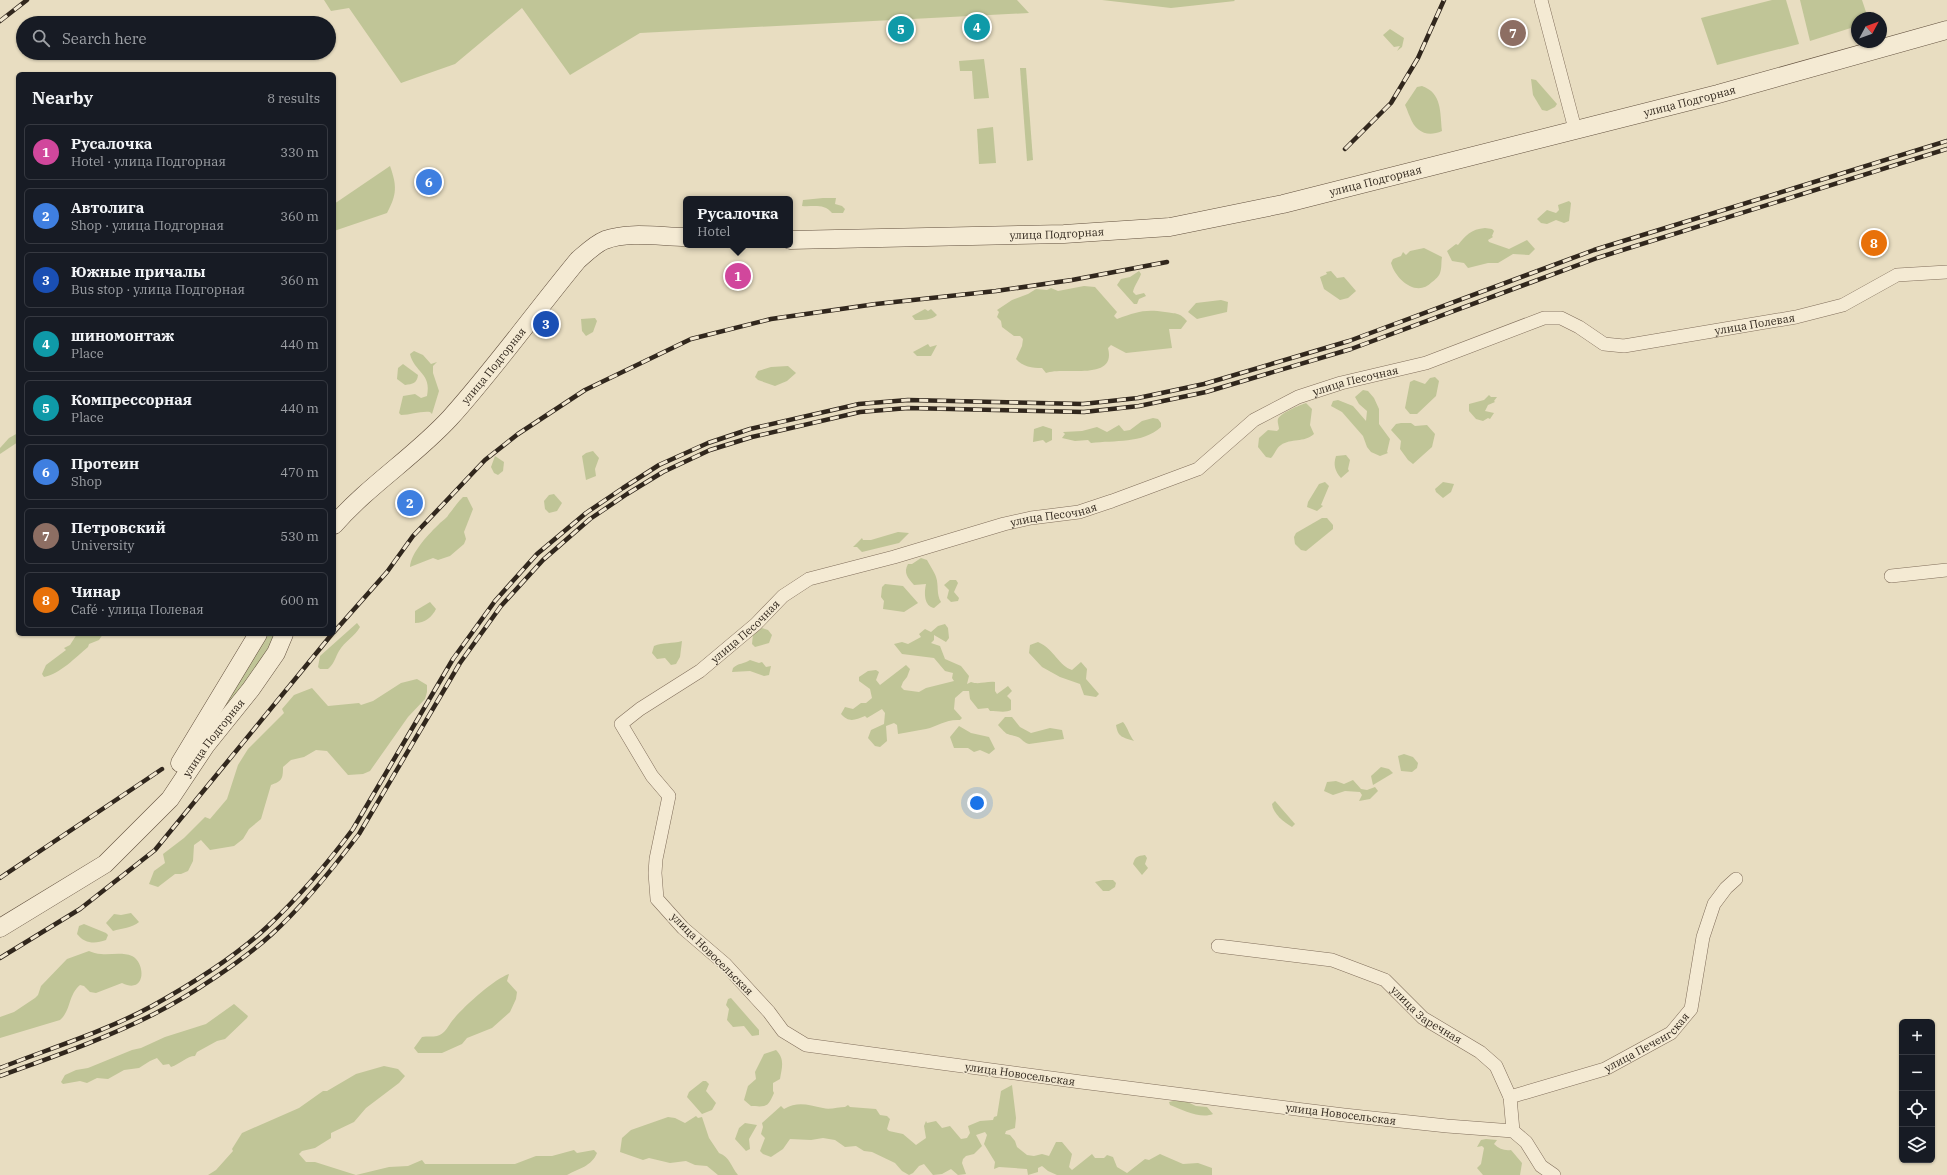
<!DOCTYPE html>
<html lang="en">
<head>
<meta charset="utf-8">
<style>
	body { margin:0; font-family:"IBM Plex Serif",serif; background:#20242c; color:#f1f3f6 }
	.controls { position:absolute; right:12px; bottom:12px; display:grid; overflow:hidden; border-radius:6px; box-shadow:0 1px 3px #0004 }
	.controls button { width:36px; height:36px; display:grid; place-items:center; padding:0; border:0; border-bottom:1px solid #363941; background:#171b24; color:#f1f3f6; font:20px sans-serif }
	.compass { position:absolute; left:1851px; top:12px; width:36px; height:36px; border-radius:50%; background:#171b24; box-shadow:0 1px 3px #0004; rotate:49deg }
	.you { position:absolute; left:977px; top:803px; width:14px; height:14px; margin:-10px; border:3px solid #fff; border-radius:50%; background:#1a73e8; box-shadow:0 0 0 6px #1a73e833 }
	.badge { display:grid; place-items:center; width:26px; height:26px; border-radius:50%; background:#c29c9e; color:#fff; font-size:13px; font-weight:700 }
	.pin { position:absolute; translate:-50% -50%; border:2px solid #fff; box-shadow:0 1px 4px #0006 }
	.popup { position:absolute; left:683px; top:196px; width:110px; height:52px; box-sizing:border-box; display:grid; place-content:center; border-radius:6px; background:#171b24; filter:drop-shadow(0 1px 3px #0005); font-size:13px; white-space:nowrap; color:#9ea1a6 }
	.popup b { font-size:15px; color:#f1f3f6 }
	.popup::after { content:''; position:absolute; left:50%; top:100%; margin-left:-8px; border:8px solid transparent; border-top-color:#171b24 }
	.list { margin:0; padding:0; list-style:none }
	h2 { display:flex; justify-content:space-between; align-items:center; height:52px; margin:0; padding:0 16px; font-size:17px }
	h2 small { font-size:13px; font-weight:400; color:#9ea1a6 }
	.list li { display:grid; grid-template-columns:26px 1fr auto; gap:12px; align-items:center; box-sizing:border-box; height:56px; margin:0 8px 8px; padding:0 8px; border:1px solid #363941; border-radius:6px }
	.list b { display:block; font-size:15px; white-space:nowrap }
	.list p { margin:0; font-size:13px; white-space:nowrap; color:#9ea1a6 }
	.list em { font-size:13px; font-style:normal; color:#9ea1a6 }
	.icon { flex:none; width:22px; height:22px; fill:none; stroke:currentColor; stroke-width:2; stroke-linecap:round; stroke-linejoin:round }
	.map { position:relative; flex:none; width:1947px; height:1175px; overflow:hidden }
	.search { position:absolute; background:#171b24; box-shadow:0 1px 3px #0004; left:16px; top:16px; width:320px; height:44px; display:flex; align-items:center; gap:10px; box-sizing:border-box; padding:0 14px; border-radius:22px; color:#9ea1a6; font-size:15px }
	.panel { position:absolute; background:#171b24; box-shadow:0 1px 3px #0004; left:16px; top:72px; width:320px; height:564px; border-radius:6px }
	.map>svg:first-child { display:block }
	.green { fill:#c0c597 }
	.lines { fill:none; stroke-linecap:round; stroke-linejoin:round }
	.street-casing { stroke:#806e5b; stroke-width:14 }
	.secondary-casing { stroke:#62503e; stroke-width:19 }
	.street { stroke:#f4ead3; stroke-width:13 }
	.secondary { stroke:#f4ead3; stroke-width:18 }
	.rail-casing { stroke:#31271d; stroke-width:4.5 }
	.rail { stroke:#f1e7d0; stroke-width:3; stroke-dasharray:9; stroke-linecap:butt }
	.labels { text-anchor:middle; stroke-width:3; stroke-linejoin:round; paint-order:stroke }
	.street-label { font-size:11px; fill:#31271d; stroke:#f1e7d0 }
</style>
</head>
<body>
<div class="map">
<svg width="1947" height="1175" viewBox="0 0 1947 1175">
	<rect width="100%" height="100%" fill="#e8ddc1"/>
	<!-- green -->
	<g class="green">
		<polygon points="324,0 1017,0 1029,13 640,33 570,75 522,8 455,64 401,83 349,8 331,11"/>
		<polygon points="1102,0 1234,0 1235,1 1171,8"/>
		<polygon points="1772,0 1786,0 1799,44 1717,65 1701,18"/>
		<polygon points="1800,0 1862,0 1868,18 1857,18 1857,26 1810,41"/>
		<polygon points="1390,29 1404,38 1402,47 1397,51 1400,46 1394,47 1383,35"/>
		<polygon points="984,59 989,98 974,99 972,71 960,71 959,61"/>
		<polygon points="1020,68 1026,68 1033,160 1027,161"/>
		<polygon points="1531,79 1536,80 1557,104 1555,107 1547,111 1542,110 1533,95"/>
		<path d="M1422,86C1442,93 1440,112 1442,131C1428,137 1416,133 1410,117C1408,113 1407,109 1405,105L1417,87Z"/>
		<polygon points="993,127 996,163 979,164 977,129"/>
		<path d="M390,166C397,186 397,194 387,213L334,231V204Z"/>
		<path d="M823,198H836L835,204L842,206L845,209L843,213H832C824,203 813,207 802,206L803,200Z"/>
		<polygon points="1569,201 1571,203 1569,221 1564,223 1556,220 1547,224 1541,223 1537,219 1547,210 1556,213 1559,210 1558,205"/>
		<path d="M1485,228L1492,229L1494,231L1492,236L1493,237L1488,240L1489,242L1509,249L1527,240L1535,249L1529,255L1513,254L1498,263H1488L1468,268L1464,263L1452,261L1447,251L1456,244L1458,245C1465,236 1471,229 1485,228Z"/>
		<path d="M1424,248L1442,257C1441,262 1442,268 1440,273C1439,276 1435,280 1432,282C1417,298 1396,280 1391,263L1393,259L1401,256L1403,252L1406,255L1410,251Z"/>
		<path d="M1139,271L1141,274C1139,280 1134,286 1133,292L1136,295L1144,293L1146,296L1139,299L1137,304H1134L1117,285L1121,279L1130,277Z"/>
		<polygon points="1331,271 1337,278 1344,277 1356,291 1348,298 1340,300 1324,289 1320,277 1327,274 1326,272"/>
		<path d="M1084,286L1095,287L1117,312L1114,316L1117,319C1137,312 1144,309 1165,312C1176,314 1179,312 1187,321L1181,329H1169L1172,348L1126,353L1111,345L1108,348C1117,382 1063,366 1046,373L1042,368C1032,368 1023,367 1016,359L1022,346L1023,339L1020,336H1014L1002,327L1001,321L997,317L999,312L997,310L1012,300L1028,294L1036,289L1047,290L1051,288L1058,291Z"/>
		<polygon points="1221,300 1228,302 1227,312 1197,319 1188,312 1196,303"/>
		<path d="M925,309L928,311L931,309L937,315C932,320 922,320 915,320L912,316Z"/>
		<polygon points="595,318 597,321 593,332 586,336 582,331 581,319"/>
		<polygon points="928,344 930,347 937,345 931,356 917,356 913,352"/>
		<path d="M414,351L423,355L431,364L437,362L433,366V373L439,391L432,414L430,412C420,411 411,415 401,415L399,413L403,396L415,394L421,398L427,396C432,373 414,372 410,354Z"/>
		<path d="M403,364L418,375C417,383 413,384 405,385L397,379L398,368Z"/>
		<polygon points="788,366 796,373 787,381 775,386 758,380 755,377 758,371 771,367"/>
		<polygon points="1435,377 1439,381 1436,396 1417,414 1410,414 1405,408 1410,382 1414,380 1425,384 1430,378"/>
		<polygon points="1363,390 1368,391 1374,398 1379,409 1379,424 1390,439 1387,452 1388,453 1380,456 1371,452 1367,447 1363,436 1342,412 1331,406 1333,401 1338,400 1353,406 1366,421 1367,411 1359,404 1355,397"/>
		<polygon points="1489,395 1491,397 1497,397 1494,401 1495,402 1488,405 1485,411 1494,413 1490,419 1488,418 1483,421 1476,419 1469,411 1469,404 1484,400"/>
		<path d="M1306,403L1312,409L1310,425L1314,434C1304,443 1291,438 1281,445C1276,448 1275,454 1271,458L1266,457L1258,447L1259,438L1268,430L1277,431L1279,429C1279,426 1277,422 1278,419C1280,413 1300,405 1306,403Z"/>
		<path d="M1153,418L1158,419L1161,423V427C1142,444 1115,440 1091,443L1088,440L1075,441L1062,438L1065,434L1063,432L1082,431L1097,427L1107,432L1119,425L1124,431L1130,430L1142,421Z"/>
		<polygon points="1401,423 1411,423 1415,426 1427,425 1435,434 1432,447 1413,464 1408,460 1400,449 1401,441 1391,430 1396,424"/>
		<polygon points="1043,426 1052,429 1052,440 1046,443 1043,440 1033,442 1034,429"/>
		<polygon points="18,433 18,442 0,454 0,448 9,438"/>
		<polygon points="593,451 599,458 595,469 596,476 586,480 582,456 586,453"/>
		<path d="M1346,455L1350,460L1348,469L1349,471L1341,478C1335,471 1333,465 1336,456Z"/>
		<polygon points="495,456 504,462 503,471 498,475 494,473 491,467"/>
		<polygon points="1325,482 1329,486 1321,505 1323,506 1317,511 1307,507 1308,502 1319,484"/>
		<polygon points="1443,482 1454,484 1451,492 1443,498 1436,492 1435,489"/>
		<polygon points="554,494 562,503 557,511 549,513 545,509 544,501 549,495"/>
		<path d="M463,497H467L473,509L464,532L466,539L464,544L450,556L438,560L433,558L410,567C411,552 429,534 440,523C443,520 447,518 449,514C454,508 457,503 463,497Z"/>
		<polygon points="1322,518 1327,518 1333,525 1333,529 1306,551 1301,550 1295,544 1294,537 1296,533"/>
		<polygon points="898,532 909,533 899,543 862,552 857,547 853,547 862,538 863,540 871,540"/>
		<path d="M921,558L927,560C928,562 936,575 936,577C939,585 936,594 941,602L934,608C924,606 924,593 926,584L914,585C908,578 903,573 908,564H912Z"/>
		<polygon points="950,580 956,580 958,583 954,592 959,598 958,601 951,602 947,598 949,590 944,585"/>
		<polygon points="885,584 903,586 918,603 904,612 883,609 884,601 881,597 882,587"/>
		<path d="M430,602L436,609C432,617 425,623 415,623V611Z"/>
		<path d="M357,623L360,627C355,636 345,641 339,651C335,658 334,664 328,669H320L318,667L320,656Z"/>
		<path d="M945,624L948,628L949,638L946,642L934,635V640L931,643L940,646L945,659L961,666L969,676L967,684L971,682C979,685 986,681 995,682V691L997,694L1008,686L1012,691L1007,696L1011,700V710C1006,713 997,711 990,711L988,708L978,709L970,699L969,691H963L955,698L954,709L962,718L960,720C946,719 938,726 926,729C916,731 908,732 898,734L897,725L894,723L886,726L887,741L880,747L875,746L868,738L871,730L884,724L885,713L882,709L867,718L865,716C855,720 849,723 841,714L845,707L853,709L861,703H866L872,698L870,689L859,681V677L868,671L876,670L879,672L876,680L880,685L906,665L910,669L907,677L903,682L901,687L904,690L919,692L926,688L954,681L952,678L953,673L945,671L934,658L902,654L894,644L902,642L908,644L921,637L919,634L925,629L931,632L938,626Z"/>
		<polygon points="762,628 768,630 772,635 769,643 755,647 752,644 753,634"/>
		<path d="M77,634H103L99,640L89,644L88,647C76,657 60,674 44,677L42,674L46,665L66,650L64,648L70,645Z"/>
		<polygon points="266,634 277,634 267,657 211,725"/>
		<path d="M682,641L680,657L676,664L671,665L665,658L657,659L652,653L654,646C663,642 672,644 682,641Z"/>
		<path d="M1038,642C1054,649 1059,666 1072,670L1081,662L1087,669L1086,679L1099,694L1096,697L1084,695L1080,684L1060,677L1042,667L1029,653L1030,645Z"/>
		<path d="M750,660L759,663L762,662L766,667L771,666L769,675L764,676L750,671L732,672L733,668C738,663 744,664 750,660Z"/>
		<path d="M417,679L427,685V692L425,699L408,717L370,771L363,774L348,775L327,751L316,750L304,757L291,760L283,767C283,779 282,781 271,785L261,819L249,829L243,839L234,846L210,850L201,840L194,845L193,861L188,871L181,874H175L158,887L149,884L154,871L165,863L163,854L184,838L205,817L210,819L227,799L238,765L248,749L284,713L282,709L294,695L312,688L328,706L359,703L361,705L373,701L401,683Z"/>
		<path d="M1005,717H1012L1020,727L1031,733L1050,728L1062,730L1064,739L1029,744C1024,743 1022,739 1018,737C1005,733 1008,736 998,725Z"/>
		<path d="M1123,722C1128,728 1129,735 1134,741C1123,737 1118,738 1116,725Z"/>
		<polygon points="959,726 971,733 989,737 995,749 989,754 980,750 974,752 968,748 954,748 950,737"/>
		<polygon points="1404,754 1413,757 1418,763 1417,768 1412,772 1401,771 1398,756"/>
		<polygon points="1381,767 1389,769 1393,773 1373,785 1371,776"/>
		<polygon points="1353,780 1361,789 1367,790 1375,787 1378,791 1370,799 1359,801 1362,795 1360,792 1345,791 1333,795 1324,791 1327,782 1336,781 1344,784"/>
		<path d="M1275,801L1295,824L1292,827C1284,822 1273,814 1272,804Z"/>
		<path d="M1145,855L1147,858L1145,864L1148,868L1142,875L1133,864C1135,857 1137,856 1145,855Z"/>
		<polygon points="1103,880 1113,880 1116,883 1115,887 1109,891 1103,891 1095,882"/>
		<path d="M131,913L139,922C132,928 122,928 113,931L106,923L114,914L121,915Z"/>
		<path d="M84,924L106,933L108,935L106,940C95,944 85,944 77,934L79,926Z"/>
		<path d="M89,951C92,952 97,954 101,954C111,955 122,952 132,956C146,963 146,995 122,983L96,993L90,992L84,986L80,985C68,995 71,1011 60,1020L0,1038V1017L14,1012L35,998L38,995L41,986L67,959Z"/>
		<path d="M509,974L507,981L517,992L516,999L510,1012L492,1028L467,1038L462,1044L442,1053H418L414,1048L422,1037C427,1036 433,1037 437,1036C445,1034 448,1026 452,1021C462,1008 494,979 509,974Z"/>
		<polygon points="731,998 759,1030 759,1035 752,1036 744,1026 733,1027 727,1020 729,1009 726,1005 728,999"/>
		<path d="M234,1004L248,1016L247,1018L225,1039L217,1041L197,1052L195,1056C187,1056 180,1064 171,1067L169,1064L163,1065L157,1058L150,1061L139,1068L124,1070L108,1079L97,1078L87,1083L80,1081L63,1084L61,1082L65,1075L76,1070L88,1068L132,1050L141,1048L165,1037L206,1024Z"/>
		<path d="M776,1050C785,1059 782,1067 780,1079L773,1083V1091L774,1093C768,1107 767,1107 751,1106L744,1100L748,1086L756,1079L755,1072L764,1054Z"/>
		<path d="M384,1066L398,1069L405,1076L399,1083L366,1108L354,1122L331,1133V1138L315,1148L302,1151L299,1154L306,1162H315L356,1175L389,1167L408,1166L422,1160L425,1164H515L536,1156H552L574,1150L577,1153L594,1150L597,1153C592,1166 578,1169 567,1175H208L216,1170L233,1151L232,1149L242,1133L299,1108L323,1091H327L356,1074Z"/>
		<polygon points="703,1081 706,1081 709,1084 706,1091 716,1103 712,1110 702,1114 687,1097 689,1092"/>
		<path d="M1012,1085L1016,1118L1015,1128L1006,1131L1005,1134L1010,1135L1015,1141L1017,1147L1027,1155L1034,1156L1042,1154L1049,1156L1056,1142H1062L1072,1154L1069,1167L1072,1170L1092,1154L1095,1158H1104L1107,1155L1113,1157L1117,1167L1127,1173L1145,1159L1149,1160L1160,1154L1183,1164L1198,1163L1212,1168V1175H1057L1048,1171L1042,1166L1038,1168V1172L1028,1175L1027,1169L999,1167L994,1169L995,1162L984,1144L987,1135L985,1132L976,1135L982,1146L974,1154L966,1156L963,1159L962,1163L966,1174L958,1175L951,1169L942,1174L933,1175L924,1164L919,1166L913,1173L909,1175L902,1171L895,1163L872,1152L864,1151L856,1146L845,1147L835,1140L823,1138L811,1140L790,1139L783,1149L771,1157L763,1154L760,1151L765,1138L761,1134L763,1127L762,1123L781,1106L784,1109C798,1101 808,1105 823,1108C829,1110 839,1107 845,1107L848,1105L850,1107L876,1109L880,1115L887,1116L890,1119L887,1129L889,1131L903,1134L916,1145L926,1138L924,1126L926,1121L927,1123L936,1121L942,1128L950,1126L961,1139L967,1138L970,1133L968,1126L980,1121L993,1120L994,1117L997,1116L1001,1091Z"/>
		<path d="M1181,1099L1196,1106L1207,1107L1213,1114C1201,1119 1182,1110 1170,1105L1169,1102Z"/>
		<path d="M696,1116L698,1118L702,1117L709,1138L719,1153C730,1157 731,1167 738,1175H718L707,1166L695,1165L686,1161L670,1163L649,1158L643,1160L620,1152L622,1138L631,1130L668,1117L675,1118L685,1123Z"/>
		<polygon points="745,1123 757,1125 749,1139 750,1149 746,1151 735,1139 739,1128"/>
		<path d="M1486,1139L1497,1140L1494,1144C1499,1149 1505,1151 1511,1150L1522,1163L1520,1175H1483L1477,1168L1481,1164L1484,1148L1482,1146L1477,1147L1481,1140Z"/>
	</g>
	<g class="lines">
		<defs>
			<g id="street">
				<polyline points="1541,0 1575,129"/>
				<polyline points="1891,576 1947,570"/>
				<path id="s1" d="M1218,946L1332,960L1385,980L1423,1018L1480,1052L1496,1066L1510,1097L1513,1131"/>
				<path id="s2" d="M1510,1097L1605,1069L1671,1033L1691,1009L1703,937L1714,904L1726,888L1736,879"/>
				<path id="s3" d="M1554,1175L1541,1166L1526,1142L1513,1131L1447,1126L1344,1115L1081,1082L806,1045L783,1031L769,1012L725,964L683,928L657,899L655,873L656,859L669,796L652,776L621,724L640,709L700,671L756,624L783,596L809,579L894,557L1004,524L1031,518L1079,512L1112,501L1198,469L1254,420L1298,397L1341,383L1426,363L1544,318H1561L1579,327L1604,344L1624,346L1796,317L1843,305L1897,275L1947,272"/>
			</g>
			<g id="secondary">
				<path id="s4" d="M790,240L1064,234L1170,227L1283,204L1718,94L1947,30"/>
				<path id="s5" d="M334,525C369,485 414,457 450,418C495,368 535,312 578,260C586,253 595,244 605,240C630,231 661,237 686,237"/>
				<polyline points="180,763 258,634"/>
				<path id="s6" d="M0,928L105,864L170,799L206,745L251,689L276,653L284,634"/>
			</g>
		</defs>
		<!-- street casing -->
		<use href="#street" class="street-casing"/>
		<!-- secondary casing -->
		<use href="#secondary" class="secondary-casing"/>
		<!-- street -->
		<use href="#street" class="street"/>
		<!-- secondary -->
		<use href="#secondary" class="secondary"/>
		<defs>
			<g id="rail">
				<polyline points="0,21 27,0"/>
				<polyline points="1345,149 1391,103 1418,58 1444,0"/>
				<polyline points="334,632 387,572 413,536 485,460 518,434 585,390 691,339 771,319 876,304 996,291 1072,280 1167,262"/>
				<polyline points="0,878 162,769"/>
				<polyline points="0,958 80,909 155,850 332,634"/>
				<path d="M0,1068C51,1048 104,1032 152,1006C190,985 235,957 267,927C298,898 327,864 353,829L453,659L495,601L537,554L586,513L623,488L659,465L708,443L750,429L859,404L908,400L1083,404L1138,398L1204,384L1349,341L1594,250L1947,141"/>
				<path d="M0,1076C52,1057 105,1039 154,1014C191,995 241,962 272,934C303,906 334,867 359,834L460,663L501,606L543,560L590,519L627,494L663,472L710,450L752,437L860,412L908,408L1084,412L1139,406L1206,392L1351,349L1597,258L1947,149"/>
			</g>
		</defs>
		<!-- rail casing -->
		<use href="#rail" class="rail-casing"/>
		<!-- rail -->
		<use href="#rail" class="rail"/>
	</g>
	<g class="labels">
		<!-- street labels -->
		<g class="street-label">
			<text dy="4" stroke="none"><textPath href="#s4" startOffset="915">улица Подгорная</textPath></text>
			<text dy="4" stroke="none"><textPath href="#s4" startOffset="591">улица Подгорная</textPath></text>
			<text dy="4" stroke="none"><textPath href="#s4" startOffset="267">улица Подгорная</textPath></text>
			<text dy="4" stroke="none"><textPath href="#s3" startOffset="2421">улица Полевая</textPath></text>
			<text dy="4" stroke="none"><textPath href="#s5" startOffset="226">улица Подгорная</textPath></text>
			<text dy="4" stroke="none"><textPath href="#s3" startOffset="2002">улица Песочная</textPath></text>
			<text dy="4" stroke="none"><textPath href="#s3" startOffset="1666">улица Песочная</textPath></text>
			<text dy="4" stroke="none"><textPath href="#s3" startOffset="1330">улица Песочная</textPath></text>
			<text dy="4" stroke="none"><textPath href="#s6" startOffset="290">улица Подгорная</textPath></text>
			<text transform="translate(712 954) rotate(45)" y="4">улица Новосельская</text>
			<text dy="4" stroke="none"><textPath href="#s1" startOffset="226">улица Заречная</textPath></text>
			<text dy="4" stroke="none"><textPath href="#s2" startOffset="149">улица Печенгская</textPath></text>
			<text transform="translate(1020 1074) rotate(8)" y="4">улица Новосельская</text>
			<text transform="translate(1341 1114) rotate(7)" y="4">улица Новосельская</text>
		</g>
	</g>
</svg>
<div class="controls">
<button>+</button>
<button>−</button>
<button><svg class="icon" aria-label="locate" viewBox="0 0 24 24"><circle cx="12" cy="12" r="6"/><path d="M12 2v4M12 18v4M2 12h4M18 12h4"/></svg></button>
<button><svg class="icon" aria-label="layers" viewBox="0 0 24 24"><path d="M12 4l9 5-9 5-9-5zM3 14l9 5 9-5"/></svg></button>
</div>
<svg class="compass" viewBox="-18 -18 36 36"><path d="M0-13l5 13h-10z" fill="#e53935"/><path d="M0 13l5-13h-10z" fill="#9ea1a6"/></svg>
<div class="you"></div>
<div class="pin badge" style="left:738px;top:276px;background:#d1479c">1</div>
<div class="popup"><b>Русалочка</b>Hotel</div>
<div class="pin badge" style="left:410px;top:503px;background:#3f7fe0">2</div>
<div class="pin badge" style="left:546px;top:324px;background:#1a4fb4">3</div>
<div class="pin badge" style="left:977px;top:27px;background:#0f9aa8">4</div>
<div class="pin badge" style="left:901px;top:29px;background:#0f9aa8">5</div>
<div class="pin badge" style="left:429px;top:182px;background:#3f7fe0">6</div>
<div class="pin badge" style="left:1513px;top:33px;background:#8d6e63">7</div>
<div class="pin badge" style="left:1874px;top:243px;background:#e8710a">8</div>
<div class="search"><svg class="icon" aria-label="search" viewBox="0 0 24 24"><circle cx="10" cy="10" r="6"/><path d="M15 15l6 6"/></svg>Search here</div>
<section class="panel">
<h2>Nearby<small>8 results</small></h2>
<ul class="list">
<li><span class="badge" style="background:#d1479c">1</span><div><b>Русалочка</b><p>Hotel · улица Подгорная</p></div><em>330 m</em></li>
<li><span class="badge" style="background:#3f7fe0">2</span><div><b>Автолига</b><p>Shop · улица Подгорная</p></div><em>360 m</em></li>
<li><span class="badge" style="background:#1a4fb4">3</span><div><b>Южные причалы</b><p>Bus stop · улица Подгорная</p></div><em>360 m</em></li>
<li><span class="badge" style="background:#0f9aa8">4</span><div><b>шиномонтаж</b><p>Place</p></div><em>440 m</em></li>
<li><span class="badge" style="background:#0f9aa8">5</span><div><b>Компрессорная</b><p>Place</p></div><em>440 m</em></li>
<li><span class="badge" style="background:#3f7fe0">6</span><div><b>Протеин</b><p>Shop</p></div><em>470 m</em></li>
<li><span class="badge" style="background:#8d6e63">7</span><div><b>Петровский</b><p>University</p></div><em>530 m</em></li>
<li><span class="badge" style="background:#e8710a">8</span><div><b>Чинар</b><p>Café · улица Полевая</p></div><em>600 m</em></li>
</ul>
</section>
</div>
</body>
</html>
